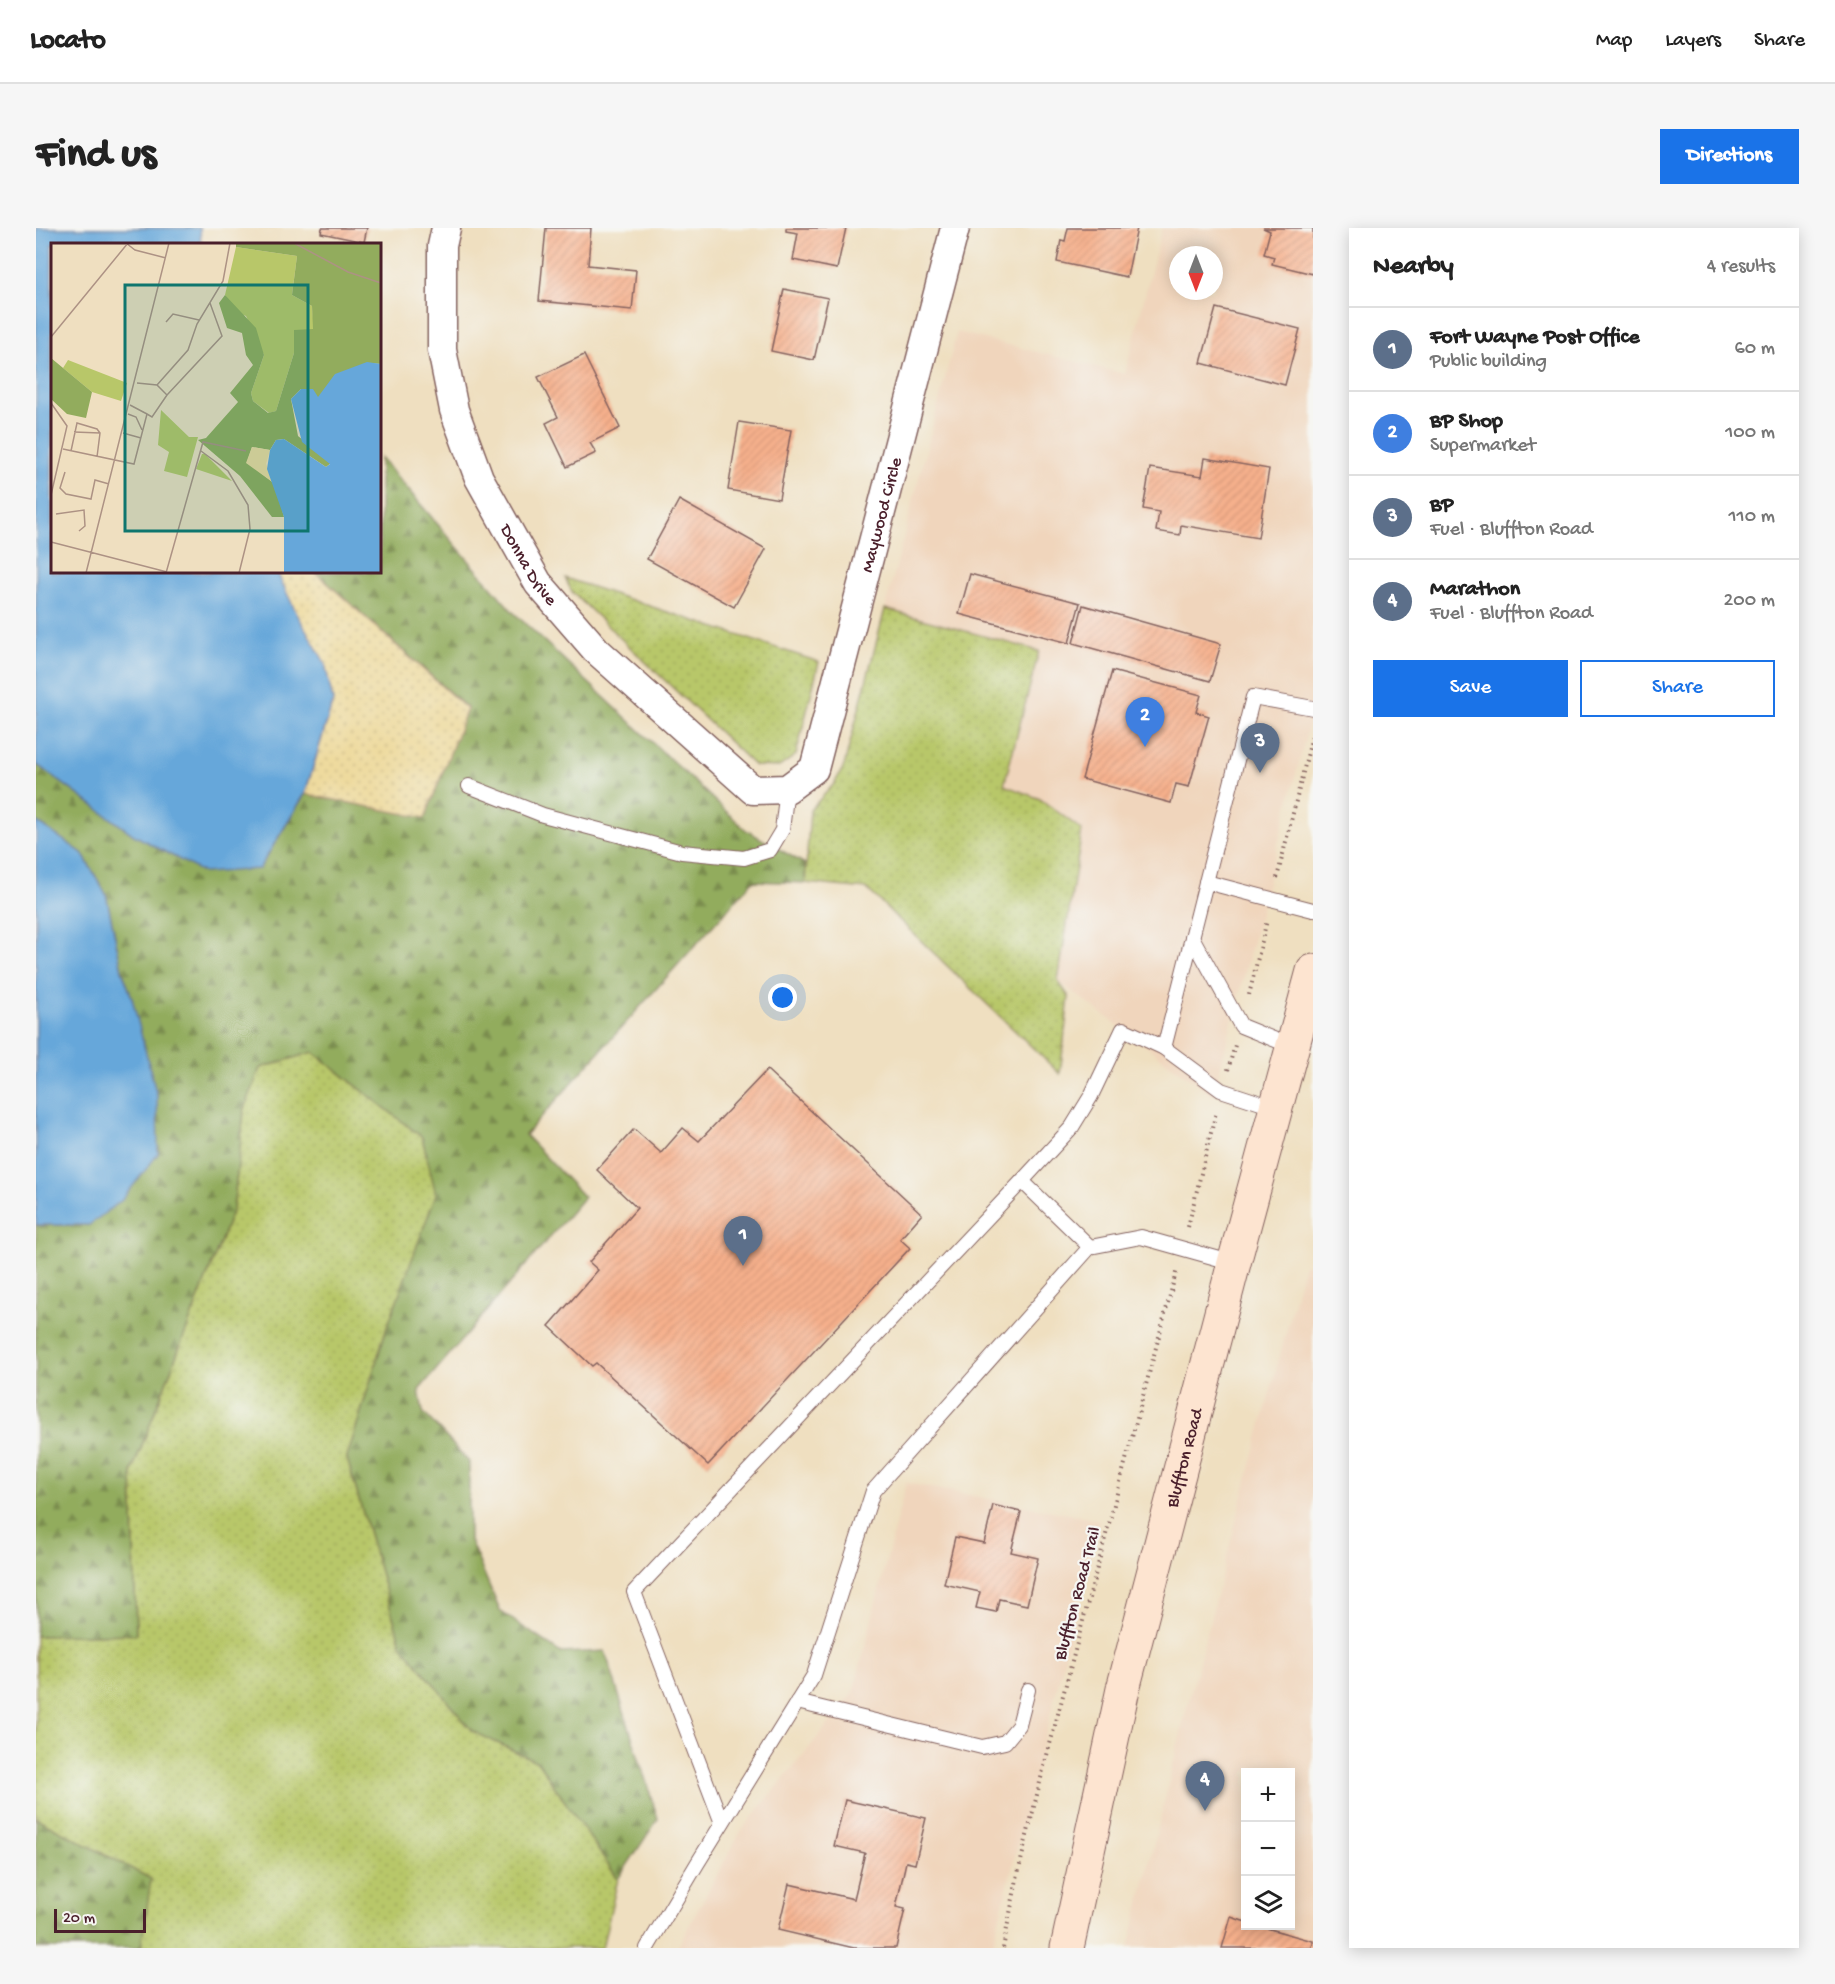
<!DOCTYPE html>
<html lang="en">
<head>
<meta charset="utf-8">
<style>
	body { margin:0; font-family:"Gochi Hand",sans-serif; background:#f6f6f6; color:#222 }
	.controls { position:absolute; right:18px; bottom:18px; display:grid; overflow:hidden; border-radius:0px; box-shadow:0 3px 15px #0003 }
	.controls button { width:54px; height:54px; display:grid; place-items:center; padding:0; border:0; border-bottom:2px solid #e0e0e0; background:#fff; color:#222; font:30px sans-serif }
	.compass { position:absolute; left:1133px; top:18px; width:54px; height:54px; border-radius:50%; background:#fff; box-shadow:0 3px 15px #0003; rotate:180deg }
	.scale { position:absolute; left:18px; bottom:15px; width:92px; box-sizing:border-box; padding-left:6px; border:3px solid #4a1f2b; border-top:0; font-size:16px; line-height:21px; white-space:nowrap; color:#4a1f2b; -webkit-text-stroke:4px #f6f6f2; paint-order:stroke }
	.you { position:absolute; left:747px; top:770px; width:21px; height:21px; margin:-15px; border:4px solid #fff; border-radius:50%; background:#1a73e8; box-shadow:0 0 0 9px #1a73e833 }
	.badge { display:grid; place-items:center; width:39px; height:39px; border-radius:50%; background:#1a73e8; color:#fff; font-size:20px; font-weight:700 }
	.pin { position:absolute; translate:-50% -50px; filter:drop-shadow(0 2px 3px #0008) }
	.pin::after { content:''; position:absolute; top:32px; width:21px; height:18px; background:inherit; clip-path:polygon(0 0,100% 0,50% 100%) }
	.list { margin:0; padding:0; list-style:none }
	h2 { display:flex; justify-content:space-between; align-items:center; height:78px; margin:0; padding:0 24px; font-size:26px }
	h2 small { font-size:20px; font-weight:400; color:#767676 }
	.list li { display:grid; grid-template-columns:39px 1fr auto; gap:18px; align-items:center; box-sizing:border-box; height:84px; padding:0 24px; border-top:2px solid #e0e0e0 }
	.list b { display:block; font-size:22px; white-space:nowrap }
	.list p { margin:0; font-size:20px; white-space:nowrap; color:#767676 }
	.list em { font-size:20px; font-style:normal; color:#767676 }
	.actions { display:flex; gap:12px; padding:18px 24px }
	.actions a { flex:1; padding:14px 0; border:2px solid #1a73e8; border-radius:0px; text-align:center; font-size:21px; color:#1a73e8 }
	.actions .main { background:#1a73e8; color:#fff }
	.icon { flex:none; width:33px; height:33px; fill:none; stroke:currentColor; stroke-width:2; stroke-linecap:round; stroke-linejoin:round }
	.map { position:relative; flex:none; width:1277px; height:1720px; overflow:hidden; border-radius:0px }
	header { display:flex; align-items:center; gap:36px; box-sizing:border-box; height:84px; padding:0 30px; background:#fff; border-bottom:2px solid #e0e0e0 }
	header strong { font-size:28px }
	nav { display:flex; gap:33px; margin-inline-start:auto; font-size:21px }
	.intro { display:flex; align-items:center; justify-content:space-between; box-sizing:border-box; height:144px; padding:0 36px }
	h1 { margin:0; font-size:42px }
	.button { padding:15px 27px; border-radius:0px; background:#1a73e8; color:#fff; font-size:21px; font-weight:700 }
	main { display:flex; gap:36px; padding:0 36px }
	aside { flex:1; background:#fff; border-radius:0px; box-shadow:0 3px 15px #0003 }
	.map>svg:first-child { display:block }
	.built { fill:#f0d5bc; fill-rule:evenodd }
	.grass { fill:url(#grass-dots); stroke:#81734a; stroke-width:1.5 }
	.forest { fill:url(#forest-firs); stroke:#6e6644; stroke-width:1.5 }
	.sand { fill:url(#sand-dots); stroke:#9c7c64; stroke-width:1.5 }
	.water { fill:#66a7da; stroke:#586382; stroke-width:1.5 }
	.building { fill:url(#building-hatch) }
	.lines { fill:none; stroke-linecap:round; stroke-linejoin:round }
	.service-casing { stroke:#84625f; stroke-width:16 }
	.minor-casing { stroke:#84625f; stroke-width:31 }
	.secondary-casing { stroke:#84625f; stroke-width:35 }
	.path { stroke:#84625f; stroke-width:4; stroke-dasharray:1.5 4.5; stroke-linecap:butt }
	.service { stroke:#fff; stroke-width:14 }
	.minor { stroke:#fff; stroke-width:28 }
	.secondary { stroke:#fde4d0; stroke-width:33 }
	.labels { text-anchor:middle; stroke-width:4.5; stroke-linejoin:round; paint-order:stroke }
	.street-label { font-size:18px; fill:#4a1f2b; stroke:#f6f6f2 }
	.inset-road { fill:none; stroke:#ad9284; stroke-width:1.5 }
	.view { fill:#0f766e; fill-opacity:0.15; stroke:#0f766e; stroke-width:3 }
	.inset-edge { fill:none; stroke:#4a1f2b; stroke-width:3 }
</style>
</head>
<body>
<header>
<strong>Locato</strong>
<nav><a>Map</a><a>Layers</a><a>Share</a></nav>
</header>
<div class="intro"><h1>Find us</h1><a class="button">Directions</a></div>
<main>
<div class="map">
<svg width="1277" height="1720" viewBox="0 0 1277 1720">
	<defs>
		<pattern id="grass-dots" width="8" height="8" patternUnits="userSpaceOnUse" patternTransform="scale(1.5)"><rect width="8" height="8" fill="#b8c769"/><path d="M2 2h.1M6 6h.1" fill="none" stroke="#a0aa5b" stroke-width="1.8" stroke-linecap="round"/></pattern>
		<pattern id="forest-firs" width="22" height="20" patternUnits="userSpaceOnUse" patternTransform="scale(1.5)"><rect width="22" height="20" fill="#92ac5d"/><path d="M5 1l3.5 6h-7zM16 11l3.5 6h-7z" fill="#798b4d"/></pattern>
		<pattern id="sand-dots" width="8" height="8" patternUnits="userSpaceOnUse" patternTransform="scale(1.5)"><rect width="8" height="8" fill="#eeda9e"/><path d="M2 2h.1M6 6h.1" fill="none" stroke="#cebb88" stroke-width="1.8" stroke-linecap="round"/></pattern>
		<pattern id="building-hatch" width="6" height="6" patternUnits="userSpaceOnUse" patternTransform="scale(1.5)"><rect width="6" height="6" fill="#f6b08c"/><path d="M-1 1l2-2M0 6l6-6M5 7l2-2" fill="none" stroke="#d49779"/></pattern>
	</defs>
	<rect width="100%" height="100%" fill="#f6f6f2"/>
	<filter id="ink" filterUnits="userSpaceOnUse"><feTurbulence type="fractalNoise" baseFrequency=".0167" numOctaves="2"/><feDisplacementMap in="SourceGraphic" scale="12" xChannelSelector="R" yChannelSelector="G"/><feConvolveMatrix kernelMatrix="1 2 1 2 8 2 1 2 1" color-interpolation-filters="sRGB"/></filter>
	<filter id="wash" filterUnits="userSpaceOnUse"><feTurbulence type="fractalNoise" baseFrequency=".008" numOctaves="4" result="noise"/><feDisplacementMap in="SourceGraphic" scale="24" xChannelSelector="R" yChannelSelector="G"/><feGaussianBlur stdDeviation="1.35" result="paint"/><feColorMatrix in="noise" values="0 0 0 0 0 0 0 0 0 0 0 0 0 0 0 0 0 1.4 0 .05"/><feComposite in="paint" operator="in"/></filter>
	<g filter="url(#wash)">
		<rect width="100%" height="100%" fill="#efdfc0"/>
		<!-- built -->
		<g class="built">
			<path d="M1126,0H1277V480L1177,868L1022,753L1046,602L1004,571L968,557L1003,423L849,381L921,104L1089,146ZM1142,27H1178V63H1142Z"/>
			<path d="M1268,1036L1277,1038V1720H1093L1150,1483ZM1210,1544H1254V1698H1210Z"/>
			<polygon points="870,1255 1063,1292 956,1720 641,1720 705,1603 817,1466"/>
		</g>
		<!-- grass -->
		<g class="grass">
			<polygon points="529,350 783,434 760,527 743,539 719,538 536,364"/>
			<polygon points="849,381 1003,423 968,557 1004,571 1046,602 1022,753 1033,769 1024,846 831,661 769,655 774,582 798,556 808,538"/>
			<polygon points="277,824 386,909 401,966 349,1105 311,1230 365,1416 436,1503 502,1534 582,1651 566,1720 105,1720 114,1651 0,1590 0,1408 100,1406 96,1243 197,981 208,883 224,840"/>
		</g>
		<!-- forest -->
		<g class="forest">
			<polygon points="344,229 477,384 710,602 769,636 769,655 717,653 489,907 548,969 383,1162 387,1184 433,1234 433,1310 464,1383 525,1425 569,1423 622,1591 582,1651 502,1534 436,1503 365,1416 311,1230 349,1105 400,966 386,909 277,824 224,840 208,883 197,981 96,1243 100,1406 0,1408 0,997 53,997 96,770 86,742 70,666 46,625 0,593 0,536 98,607 223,641 269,566 389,590 431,480 279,344 344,344"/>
			<polygon points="0,1590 115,1651 105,1720 0,1720"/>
		</g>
		<!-- sand -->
		<polygon class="sand" points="241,344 279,344 431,481 389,590 269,566 297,473"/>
		<!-- water -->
		<g class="water">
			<polygon points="0,0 164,0 165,16 16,16 16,344 241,344 260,384 289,435 297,473 269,566 223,641 168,645 98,607 0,536"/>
			<polygon points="0,593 46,625 70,666 86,742 96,770 121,868 122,926 86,972 53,997 0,997"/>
		</g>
		<g id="blocks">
			<!-- building -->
			<g class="building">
				<polygon points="286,0 331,0 328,14 285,5"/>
				<polygon points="510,0 555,0 552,37 600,42 596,82 503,73"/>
				<polygon points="750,0 810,0 801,41 757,32 762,5 750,3"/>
				<polygon points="1032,0 1101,0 1091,49 1021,34 1025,12 1029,13"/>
				<polygon points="1227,0 1277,0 1277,46 1236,36 1238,29 1228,26 1234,3"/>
				<polygon points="748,61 792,70 778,132 735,123"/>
				<polygon points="1180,80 1264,101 1249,157 1165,135"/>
				<polygon points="548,127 584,200 554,215 560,225 531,239 510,195 522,189 502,149"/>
				<polygon points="703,194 755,202 743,271 692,262"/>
				<polygon points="1169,230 1233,241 1222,310 1145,297 1144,307 1120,303 1123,284 1107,281 1114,240 1166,248"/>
				<polygon points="643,272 730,321 698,379 611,331"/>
				<polygon points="934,346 1044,375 1033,415 923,386"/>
				<polygon points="1047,377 1185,416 1174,453 1037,415"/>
				<polygon points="1076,443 1165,467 1160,484 1173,488 1153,559 1140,556 1135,575 1046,551"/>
				<polygon points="731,842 886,986 864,1011 874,1020 672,1237 560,1135 556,1138 513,1098 562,1042 553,1034 601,980 561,942 598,901 625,925 647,900 663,913"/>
				<polygon points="957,1277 985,1284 975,1324 1002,1330 991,1377 963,1371 960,1384 940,1380 944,1364 908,1356 919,1309 948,1315"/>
				<polygon points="809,1572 890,1590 879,1636 870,1634 860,1679 869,1681 860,1720 818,1720 742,1702 753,1656 818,1671 829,1625 798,1618"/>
				<polygon points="1195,1689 1210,1694 1210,1698 1223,1698 1277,1713 1277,1716 1275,1720 1186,1720"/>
			</g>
		</g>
	</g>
	<g filter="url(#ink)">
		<use href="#blocks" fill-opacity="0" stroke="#84625f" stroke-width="1.5"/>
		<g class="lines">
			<defs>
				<g id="service">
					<polyline points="433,558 507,587 646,624 708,630 734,622 746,602 751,561"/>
					<polyline points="1170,654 1277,682"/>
					<polyline points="1156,709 1205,798 1257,819"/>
					<polyline points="1128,820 1185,862 1240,880"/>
					<polyline points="1198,1035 1105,1009 1054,1019 986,953 1036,899 1055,868 1087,801 1128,820 1217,469 1277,480"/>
					<polyline points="761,1474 946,1519 969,1514 983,1497 992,1462"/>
					<polyline points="686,1595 598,1364 986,953"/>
					<polyline points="611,1720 661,1636 778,1447 837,1263 1054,1019"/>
				</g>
				<g id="minor">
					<path id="s1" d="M410,0L406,18V122L418,182L443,250L502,355L560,422L717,562L751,561L778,541L919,0"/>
				</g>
				<g id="secondary">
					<path id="s2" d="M1031,1720L1087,1461L1198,1035L1277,743"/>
				</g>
			</defs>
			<!-- service casing -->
			<use href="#service" class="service-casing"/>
			<!-- minor casing -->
			<use href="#minor" class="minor-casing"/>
			<!-- secondary casing -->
			<use href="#secondary" class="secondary-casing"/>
			<!-- path -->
			<g class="path">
				<polyline points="1241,650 1277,504"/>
				<polyline points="1213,767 1231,692"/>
				<polyline points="1192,842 1199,817"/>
				<polyline points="1152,999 1180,884"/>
				<polyline points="967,1720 983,1641 1006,1546 1141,1041"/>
			</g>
			<!-- service -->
			<use href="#service" class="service"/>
			<!-- minor -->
			<use href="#minor" class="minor"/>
			<!-- secondary -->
			<use href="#secondary" class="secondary"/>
		</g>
	</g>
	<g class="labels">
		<!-- street labels -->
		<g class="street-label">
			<text dy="6" stroke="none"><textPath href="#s1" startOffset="1006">Maywood Circle</textPath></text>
			<text dy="6" stroke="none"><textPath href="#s1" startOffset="356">Donna Drive</textPath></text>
			<text dy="6" stroke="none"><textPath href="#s2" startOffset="504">Bluffton Road</textPath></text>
			<text transform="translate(1040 1365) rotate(-75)" y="6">Bluffton Road Trail</text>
		</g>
	</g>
	<!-- overview -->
	<g transform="translate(15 15)">
		<rect width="330" height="330" fill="#efdfc0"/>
		<path d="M185,4L246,13L241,52L261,63L263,87H243V110L225,168L218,170L202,158L200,150L213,112L195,73L185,69L174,52ZM17,117L76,140L70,158L41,149L12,125ZM110,167L138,194H147L136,234L113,228L118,209L107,202ZM151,211H154L181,238L145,226Z" fill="#b8c769"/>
		<path d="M185,0H330V121L316,120L267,155L250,146L240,156L247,193L280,220L275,224L233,196L225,197L219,207L201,204L196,219L224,241L233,274H221L189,233L147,197L155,195L187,159L179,150L202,122L195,112L191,90L176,85L168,60L174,52L205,85L213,112L200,150L202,158L217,170L225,168L243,110V87L262,86L261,63L241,52L246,13L185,4ZM0,115L41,149L35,175L16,171L0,156Z" fill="#92ac5d"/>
		<path d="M201,204L219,207L215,221L224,241L195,220Z" fill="#eeda9e"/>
		<path d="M316,119L330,121V330H233V274L216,226L219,207L225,197L233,196L275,224L279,221L251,199L240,156L250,146H262L267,154L284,131Z" fill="#66a7da"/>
		<path class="inset-road" d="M75,0L84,7L115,15M243,0L297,29L330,40M115,79L122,71L148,77M0,94L77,0M106,142L137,107L146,81L172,38L179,0M116,152L171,93L159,60M0,160L16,183L0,252M79,162L96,171M77,171L85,174L91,187M23,189L49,190M72,190L90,195M12,206L83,221L96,171L101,174L116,152L106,142L86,140M20,208L26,180L46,186L49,190L46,214M150,208L177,228L197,262L199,286L188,330M14,229L9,245L15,251L40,256L44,237L58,241M5,271L33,267L34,283L28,288M0,299L120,330M35,330L118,0M115,330L152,199L195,208"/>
		<path class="view" d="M74,42H257V288H74Z"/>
		<rect width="330" height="330" class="inset-edge"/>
	</g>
</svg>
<div class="controls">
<button>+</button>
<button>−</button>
<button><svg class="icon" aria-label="layers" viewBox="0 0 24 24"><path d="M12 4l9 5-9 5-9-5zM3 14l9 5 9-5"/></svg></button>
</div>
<svg class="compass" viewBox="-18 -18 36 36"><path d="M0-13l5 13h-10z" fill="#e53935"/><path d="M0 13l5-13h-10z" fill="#767676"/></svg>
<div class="scale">20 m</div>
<div class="you"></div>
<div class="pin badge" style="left:707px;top:1038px;background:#5c6f8a">1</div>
<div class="pin badge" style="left:1109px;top:519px;background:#3f7fe0">2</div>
<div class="pin badge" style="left:1224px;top:545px;background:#5c6f8a">3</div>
<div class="pin badge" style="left:1169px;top:1583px;background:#5c6f8a">4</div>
</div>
<aside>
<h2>Nearby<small>4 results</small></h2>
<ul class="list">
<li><span class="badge" style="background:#5c6f8a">1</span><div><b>Fort Wayne Post Office</b><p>Public building</p></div><em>60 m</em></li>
<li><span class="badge" style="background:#3f7fe0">2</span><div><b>BP Shop</b><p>Supermarket</p></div><em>100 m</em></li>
<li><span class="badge" style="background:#5c6f8a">3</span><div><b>BP</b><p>Fuel · Bluffton Road</p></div><em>110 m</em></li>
<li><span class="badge" style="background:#5c6f8a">4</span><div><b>Marathon</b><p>Fuel · Bluffton Road</p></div><em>200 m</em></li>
</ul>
<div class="actions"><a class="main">Save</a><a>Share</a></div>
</aside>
</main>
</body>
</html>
